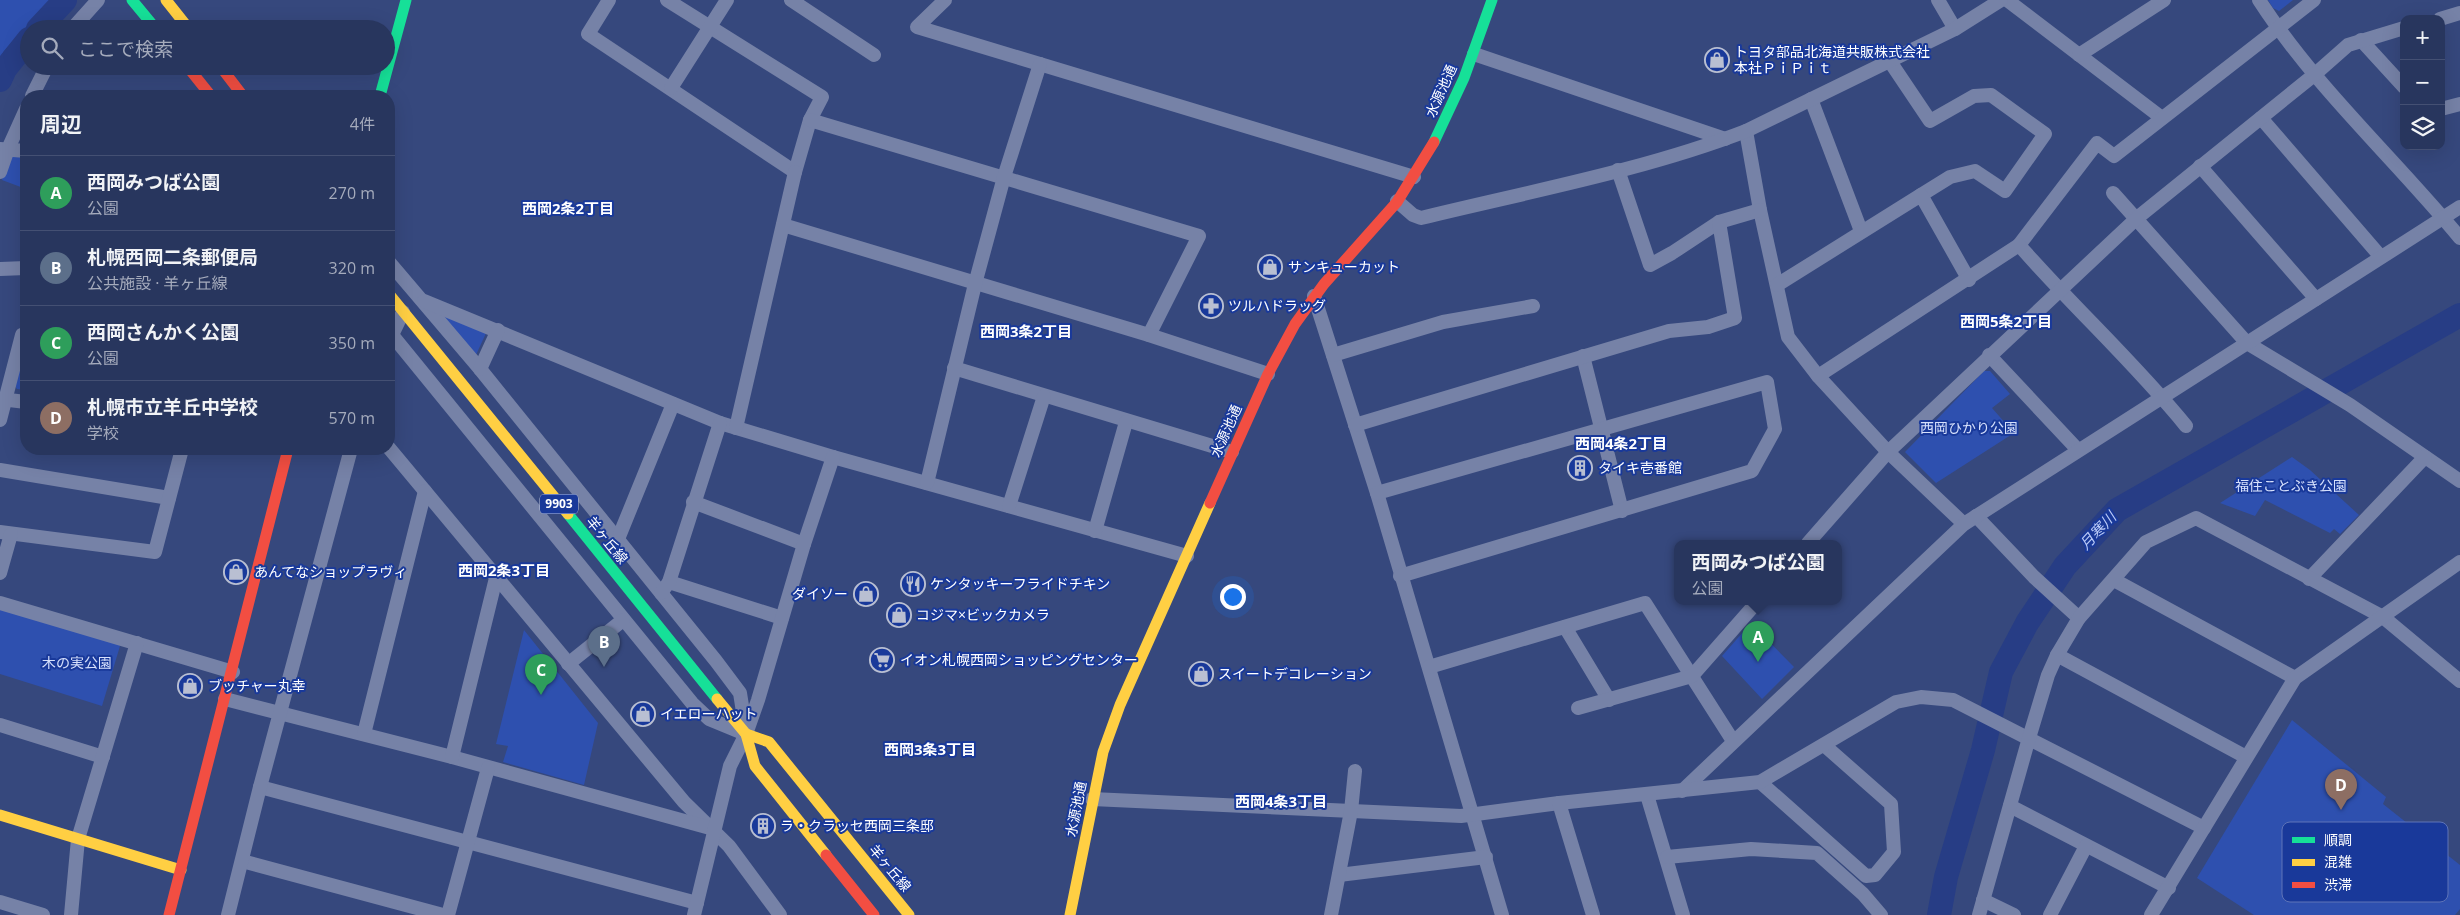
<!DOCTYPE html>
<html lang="ja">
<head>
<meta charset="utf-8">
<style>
	body { margin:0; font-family:"Open Sans","Noto Sans JP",sans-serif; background:#303e64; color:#f1f3f6 }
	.controls { position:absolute; right:15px; top:15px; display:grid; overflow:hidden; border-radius:10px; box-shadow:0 5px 20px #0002 }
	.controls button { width:45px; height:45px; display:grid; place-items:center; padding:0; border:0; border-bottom:1px solid #445073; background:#28365e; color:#f1f3f6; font:25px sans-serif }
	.you { position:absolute; left:1232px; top:596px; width:18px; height:18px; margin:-12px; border:4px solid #fff; border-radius:50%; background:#1a73e8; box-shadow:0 0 0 8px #1a73e833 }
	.badge { display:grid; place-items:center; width:32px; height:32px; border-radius:50%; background:#bca0f2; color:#fff; font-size:16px; font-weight:700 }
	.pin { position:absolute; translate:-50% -41px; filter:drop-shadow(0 1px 2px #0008) }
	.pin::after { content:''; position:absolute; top:26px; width:18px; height:15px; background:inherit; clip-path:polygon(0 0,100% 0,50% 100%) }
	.popup { position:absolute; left:1674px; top:540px; width:168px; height:65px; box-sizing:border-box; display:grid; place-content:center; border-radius:10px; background:#28365e; filter:drop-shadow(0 1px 4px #0005); font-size:16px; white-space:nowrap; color:#a5abbc }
	.popup b { font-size:19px; color:#f1f3f6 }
	.popup::after { content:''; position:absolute; left:50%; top:100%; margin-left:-10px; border:10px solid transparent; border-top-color:#28365e }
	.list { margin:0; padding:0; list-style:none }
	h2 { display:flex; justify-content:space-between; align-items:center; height:65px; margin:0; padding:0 20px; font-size:21px }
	h2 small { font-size:16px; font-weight:400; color:#a5abbc }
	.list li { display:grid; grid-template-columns:32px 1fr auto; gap:15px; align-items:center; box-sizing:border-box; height:75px; padding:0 20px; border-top:1px solid #445073 }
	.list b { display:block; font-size:19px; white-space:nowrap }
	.list p { margin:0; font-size:16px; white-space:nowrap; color:#a5abbc }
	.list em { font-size:16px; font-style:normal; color:#a5abbc }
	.icon { flex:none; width:28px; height:28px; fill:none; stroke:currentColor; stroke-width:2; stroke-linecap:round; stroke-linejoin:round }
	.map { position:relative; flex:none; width:2460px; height:915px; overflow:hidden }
	.search { position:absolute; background:#28365e; box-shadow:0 5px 20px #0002; left:20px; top:20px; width:375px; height:55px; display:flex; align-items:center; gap:12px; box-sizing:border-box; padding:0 18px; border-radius:28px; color:#a5abbc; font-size:19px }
	.panel { position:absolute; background:#28365e; box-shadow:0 5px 20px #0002; left:20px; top:90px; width:375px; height:365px; border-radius:20px }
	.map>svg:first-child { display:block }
	.green { fill:#2e50af }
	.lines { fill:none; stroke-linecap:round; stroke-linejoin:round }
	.river { stroke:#273d85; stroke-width:24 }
	.street { stroke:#7682a7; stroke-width:14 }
	.fast { stroke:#16e098; stroke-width:11 }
	.slow { stroke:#ffcf43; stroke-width:11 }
	.jam { stroke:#f24e42; stroke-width:11 }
	.labels { text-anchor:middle; stroke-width:4; stroke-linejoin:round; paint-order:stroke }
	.shield { fill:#19399a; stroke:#bac4e1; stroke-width:1 }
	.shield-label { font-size:12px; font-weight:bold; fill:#fff }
	.poi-label { font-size:14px; fill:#fff; stroke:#19399a; text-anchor:start }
	.street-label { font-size:14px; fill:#fff; stroke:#19399a }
	.park-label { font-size:14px; fill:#d6e0fc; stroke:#19399a }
	.neighbourhood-label { font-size:15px; font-weight:bold; fill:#fff; stroke:#19399a }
	.water-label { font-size:15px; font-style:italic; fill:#bbcbf8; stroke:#19399a }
	.key { fill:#19399a; stroke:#5e74b8; stroke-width:1 }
	.key-label { font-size:14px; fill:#fff }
</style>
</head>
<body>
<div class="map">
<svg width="2460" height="915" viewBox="0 0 2460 915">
	<rect width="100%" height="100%" fill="#36487d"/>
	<!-- green -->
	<g class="green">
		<polygon points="0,0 51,0 4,51 0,60"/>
		<polygon points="2268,0 2293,0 2279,11 2273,8"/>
		<polygon points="8,154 26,154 26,189 2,180"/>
		<polygon points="438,309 488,329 475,357"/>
		<polygon points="26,346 26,390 17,389 14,385"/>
		<polygon points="1984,371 1990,371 2010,394 1992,408 2014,433 1936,483 1905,452"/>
		<polygon points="2292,457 2310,470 2359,515 2340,534 2334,529 2330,533 2265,500 2255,516 2220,503"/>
		<polygon points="0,607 118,639 120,646 102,706 0,674"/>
		<polygon points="1751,623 1794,667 1762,699 1722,656"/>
		<polygon points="524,630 598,723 584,785 503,762 508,746 496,744"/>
		<polygon points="2292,720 2386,797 2383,804 2460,865 2460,909 2455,915 2254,915 2197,878"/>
	</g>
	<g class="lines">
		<!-- river -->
		<g class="river">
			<polyline points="38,29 65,0"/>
			<polyline points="0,80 5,69 29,39"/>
			<polyline points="1939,915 1946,877 1983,750 2001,672 2027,623 2065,566 2117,510 2460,315"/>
		</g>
		<!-- street -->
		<g class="street">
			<polyline points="609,0 588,34 795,172 810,120 822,97 667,0"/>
			<polyline points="791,0 874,55"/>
			<polyline points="945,0 917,27 1414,177"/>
			<polyline points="1938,0 1955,29"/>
			<polyline points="2007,0 2162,118"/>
			<path d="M2259,0C2316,88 2394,158 2460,238"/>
			<polyline points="2440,19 2460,13"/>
			<polyline points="72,29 98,0"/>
			<polyline points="2361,40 2404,87"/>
			<polyline points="1474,54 1725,139"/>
			<polyline points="2079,55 2164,0"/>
			<polyline points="1889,60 1930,121 1974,96 1991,95 2045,134 2005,191 1975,171 1950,177 1921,195"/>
			<polyline points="671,88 727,0"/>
			<polyline points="32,96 47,66"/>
			<polyline points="1811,99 1861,231"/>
			<polyline points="2441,109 2460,104"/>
			<polyline points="2261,118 2381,257"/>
			<polyline points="810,120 1199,236 1149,335"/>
			<polyline points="1746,131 1760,210 1788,337 1818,376 1888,452 1964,524"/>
			<polyline points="0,149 26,151"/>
			<polyline points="2200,166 2316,299"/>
			<polyline points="1618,170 1650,265 1672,253 1719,222 1760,210"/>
			<polyline points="0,172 8,149 26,109"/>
			<polyline points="2113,193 2247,343 2350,405 2460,481"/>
			<path d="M1397,201L1413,215L1421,218C1527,192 1645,170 1746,131L1955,29L2001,0"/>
			<polyline points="783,225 1149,335 1268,374"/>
			<polyline points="2019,245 2097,143 2114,156 2314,0"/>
			<polyline points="389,262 480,369 716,661 740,693 746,731"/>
			<polyline points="0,269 26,268"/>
			<polyline points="1777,285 1921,195 1969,280"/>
			<polyline points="1314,296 1377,493 1502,915"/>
			<polyline points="424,301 720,423 833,457 1187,556"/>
			<polyline points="403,312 392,335 692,703 709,719 743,733"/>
			<polyline points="1333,355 1443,322 1533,306"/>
			<polyline points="1989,355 2078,450"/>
			<polyline points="1583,356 1622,511"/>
			<polyline points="954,368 1232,452"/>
			<polyline points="480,369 498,330"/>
			<path d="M1818,376L2019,245C2073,307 2134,362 2186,426"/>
			<polyline points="0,399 26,402"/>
			<polyline points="0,420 22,335 26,335"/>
			<polyline points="1355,425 1669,331 1708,327 1735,318 1719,222"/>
			<polyline points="736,428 795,172"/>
			<polyline points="389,448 684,802 729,846 780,915"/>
			<polyline points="0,470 169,498"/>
			<polyline points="927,483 975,284 1004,177 1040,64"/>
			<polyline points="1377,493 1767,382 1775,429 1752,471 1400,576"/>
			<polyline points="693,502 804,544"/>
			<polyline points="1009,506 1044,396"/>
			<polyline points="1976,516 2034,577 2079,618"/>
			<polyline points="1095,531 1126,422"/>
			<polyline points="0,532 155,552 182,449"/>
			<polyline points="618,539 673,404"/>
			<polyline points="1808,543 1888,452 2137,218 2314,75 2348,45 2404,28"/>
			<polyline points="0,573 11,534"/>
			<polyline points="2309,579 2425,457"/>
			<polyline points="2114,580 2295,678"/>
			<polyline points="669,582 782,618"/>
			<polyline points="661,593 669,582 720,423"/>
			<polyline points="0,603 233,672"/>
			<polyline points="1565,627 1609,700"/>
			<polyline points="2057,655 2246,757"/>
			<polyline points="568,664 623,620"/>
			<polyline points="1429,667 1645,603 1733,741"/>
			<polyline points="225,699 452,757 710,828"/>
			<polyline points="1578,708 1692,676 1758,601"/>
			<polyline points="0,725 103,757"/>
			<polyline points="364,734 425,491"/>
			<polyline points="452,757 496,578"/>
			<polyline points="1760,782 1866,876 1875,875 1894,852 1891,804 1824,745"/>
			<polyline points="260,787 697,903"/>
			<polyline points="1682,791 1964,524 2460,207"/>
			<polyline points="1647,795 1683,915"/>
			<polyline points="1092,799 1461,816 1559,803 1760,782 1896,702 1921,697 1953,700 2204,828"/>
			<polyline points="1559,803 1593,915"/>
			<polyline points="2010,806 2169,888"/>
			<polyline points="1667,857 1751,849 1817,853 1863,894 1881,915"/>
			<polyline points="242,861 443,915"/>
			<polyline points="1339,875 1486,857"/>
			<polyline points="1983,900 2014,915"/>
			<polyline points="0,902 43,915"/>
			<polyline points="71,915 78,839 137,643"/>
			<polyline points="228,915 260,787 351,449"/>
			<polyline points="448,915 488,768"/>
			<polyline points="694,915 730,766 746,734 758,700 804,544 833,457"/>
			<polyline points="1331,915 1351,811 1355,771"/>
			<polyline points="1979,915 2029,738 2048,675 2057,655 2079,618 2146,542 2196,518 2383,617 2460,681"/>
			<polyline points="2050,915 2086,846"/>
			<polyline points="2151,915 2295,678 2460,562"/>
		</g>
		<!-- fast -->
		<g class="fast">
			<polyline points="132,0 156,29"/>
			<polyline points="380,96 406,0"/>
			<polyline points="1434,142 1464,78 1492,0"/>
			<polyline points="568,514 717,699"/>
		</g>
		<!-- slow -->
		<g class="slow">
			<polyline points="166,0 189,29"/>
			<polyline points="389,294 568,514"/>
			<polyline points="717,699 746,734 755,766 826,855"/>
			<polyline points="746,734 769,742 909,915"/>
			<polyline points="0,815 181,870"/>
			<polyline points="1070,915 1103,752 1120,705 1210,503"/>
		</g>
		<!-- jam -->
		<g class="jam">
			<polyline points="187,66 211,96"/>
			<polyline points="220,66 243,96"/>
			<polyline points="1210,503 1268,374 1295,324 1324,284 1397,202 1434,142"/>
			<polyline points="826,855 874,915"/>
			<polyline points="169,915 288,449"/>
		</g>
	</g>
	<!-- icons -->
	<defs>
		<symbol id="shop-ring" viewBox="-11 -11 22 22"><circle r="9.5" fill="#19399a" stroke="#b9bfd2" stroke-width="1.5"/><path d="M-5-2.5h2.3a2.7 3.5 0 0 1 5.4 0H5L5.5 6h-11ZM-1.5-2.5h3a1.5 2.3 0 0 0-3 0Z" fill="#b9bfd2"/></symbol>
		<symbol id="pharmacy-ring" viewBox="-11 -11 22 22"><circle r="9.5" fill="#19399a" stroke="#b9bfd2" stroke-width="1.5"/><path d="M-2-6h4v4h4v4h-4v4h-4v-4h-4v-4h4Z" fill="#b9bfd2"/></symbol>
		<symbol id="building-ring" viewBox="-11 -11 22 22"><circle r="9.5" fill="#19399a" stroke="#b9bfd2" stroke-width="1.5"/><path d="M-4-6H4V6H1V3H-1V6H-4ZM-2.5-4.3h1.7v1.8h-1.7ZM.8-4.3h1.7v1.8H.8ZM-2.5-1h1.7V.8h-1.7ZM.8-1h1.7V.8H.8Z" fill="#b9bfd2"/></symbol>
		<symbol id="restaurant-ring" viewBox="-11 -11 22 22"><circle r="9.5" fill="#19399a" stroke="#b9bfd2" stroke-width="1.5"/><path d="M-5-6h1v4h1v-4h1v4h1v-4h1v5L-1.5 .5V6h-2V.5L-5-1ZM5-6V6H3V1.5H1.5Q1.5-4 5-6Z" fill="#b9bfd2"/></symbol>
		<symbol id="supermarket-ring" viewBox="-11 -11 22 22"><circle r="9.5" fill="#19399a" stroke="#b9bfd2" stroke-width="1.5"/><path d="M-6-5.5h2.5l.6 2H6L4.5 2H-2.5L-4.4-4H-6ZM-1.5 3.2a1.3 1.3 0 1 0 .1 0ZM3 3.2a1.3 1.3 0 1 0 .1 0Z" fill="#b9bfd2"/></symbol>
	</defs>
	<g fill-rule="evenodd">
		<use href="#shop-ring" x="1703" y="46" width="28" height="28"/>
		<use href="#shop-ring" x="1256" y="253" width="28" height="28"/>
		<use href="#pharmacy-ring" x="1197" y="292" width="28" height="28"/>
		<use href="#building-ring" x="1566" y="454" width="28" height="28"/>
		<use href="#shop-ring" x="222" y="558" width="28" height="28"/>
		<use href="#restaurant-ring" x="899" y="570" width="28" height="28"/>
		<use href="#shop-ring" x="852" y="580" width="28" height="28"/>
		<use href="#shop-ring" x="885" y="601" width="28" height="28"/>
		<use href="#supermarket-ring" x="868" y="646" width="28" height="28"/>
		<use href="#shop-ring" x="1187" y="660" width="28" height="28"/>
		<use href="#shop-ring" x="176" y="672" width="28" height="28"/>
		<use href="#shop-ring" x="629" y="700" width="28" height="28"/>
		<use href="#building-ring" x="749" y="812" width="28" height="28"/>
	</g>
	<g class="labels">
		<!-- shield labels -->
		<rect class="shield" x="540" y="494.5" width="38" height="19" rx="4"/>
		<g class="shield-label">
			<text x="559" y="508">9903</text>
		</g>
		<!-- poi labels -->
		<g class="poi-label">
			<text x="1734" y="57">トヨタ部品北海道共販株式会社<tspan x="1734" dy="16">本社ＰｉＰｉｔ</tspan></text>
			<text x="1288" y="272">サンキューカット</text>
			<text x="1228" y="311">ツルハドラッグ</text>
			<text x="1598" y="473">タイキ壱番館</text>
			<text x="254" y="577">あんてなショップラヴィ</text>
			<text x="930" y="589">ケンタッキーフライドチキン</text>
			<text x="848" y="599" text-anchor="end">ダイソー</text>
			<text x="916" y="620">コジマ×ビックカメラ</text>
			<text x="900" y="665">イオン札幌西岡ショッピングセンター</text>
			<text x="1218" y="679">スイートデコレーション</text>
			<text x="208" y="691">ブッチャー丸幸</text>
			<text x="660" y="719">イエローハット</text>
			<text x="780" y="831">ラ・クラッセ西岡三条邸</text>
		</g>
		<!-- street labels -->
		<g class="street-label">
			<text transform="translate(1441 91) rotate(-66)" y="5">水源池通</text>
			<text transform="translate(1226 431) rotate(-66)" y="5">水源池通</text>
			<text transform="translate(607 540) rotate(51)" y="5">羊ヶ丘線</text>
			<text transform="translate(1076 809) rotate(-79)" y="5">水源池通</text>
			<text transform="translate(890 868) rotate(50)" y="5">羊ヶ丘線</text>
		</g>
		<!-- park labels -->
		<g class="park-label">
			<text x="1969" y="433">西岡ひかり公園</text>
			<text x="2291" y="491">福住ことぶき公園</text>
			<text x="77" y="668">木の実公園</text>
		</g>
		<!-- neighbourhood labels -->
		<g class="neighbourhood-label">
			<text x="568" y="214">西岡2条2丁目</text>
			<text x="2006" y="327">西岡5条2丁目</text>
			<text x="1026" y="337">西岡3条2丁目</text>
			<text x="1621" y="449">西岡4条2丁目</text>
			<text x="504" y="576">西岡2条3丁目</text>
			<text x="930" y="755">西岡3条3丁目</text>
			<text x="1281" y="807">西岡4条3丁目</text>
		</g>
		<!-- water labels -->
		<g class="water-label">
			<text transform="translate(2098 531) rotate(-47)" y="5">月寒川</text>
		</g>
	</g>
	<!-- legend -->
	<rect x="2282" y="822" width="166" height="80" rx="8" class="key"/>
	<rect x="2292" y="837" width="23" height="6" fill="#16e098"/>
	<rect x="2292" y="859" width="23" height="7" fill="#ffcf43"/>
	<rect x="2292" y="882" width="23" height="6" fill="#f24e42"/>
	<g class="key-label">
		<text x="2324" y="845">順調</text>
		<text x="2324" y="867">混雑</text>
		<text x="2324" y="890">渋滞</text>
	</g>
</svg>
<div class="controls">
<button>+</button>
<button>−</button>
<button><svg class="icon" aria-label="layers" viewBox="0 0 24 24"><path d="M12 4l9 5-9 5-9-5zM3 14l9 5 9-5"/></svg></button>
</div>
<div class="you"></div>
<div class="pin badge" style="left:1758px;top:662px;background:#2e9e5b">A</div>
<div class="popup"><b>西岡みつば公園</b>公園</div>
<div class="pin badge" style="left:604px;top:667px;background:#5c6f8a">B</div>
<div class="pin badge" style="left:541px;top:695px;background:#2e9e5b">C</div>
<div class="pin badge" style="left:2341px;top:810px;background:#8d6e63">D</div>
<div class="search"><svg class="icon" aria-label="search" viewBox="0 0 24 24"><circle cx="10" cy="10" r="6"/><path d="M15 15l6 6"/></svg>ここで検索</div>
<section class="panel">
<h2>周辺<small>4件</small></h2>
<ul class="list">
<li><span class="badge" style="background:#2e9e5b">A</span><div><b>西岡みつば公園</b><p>公園</p></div><em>270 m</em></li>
<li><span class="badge" style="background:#5c6f8a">B</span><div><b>札幌西岡二条郵便局</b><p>公共施設 · 羊ヶ丘線</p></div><em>320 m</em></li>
<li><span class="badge" style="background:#2e9e5b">C</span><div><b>西岡さんかく公園</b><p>公園</p></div><em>350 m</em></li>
<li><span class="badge" style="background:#8d6e63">D</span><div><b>札幌市立羊丘中学校</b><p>学校</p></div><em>570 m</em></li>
</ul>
</section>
</div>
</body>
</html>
